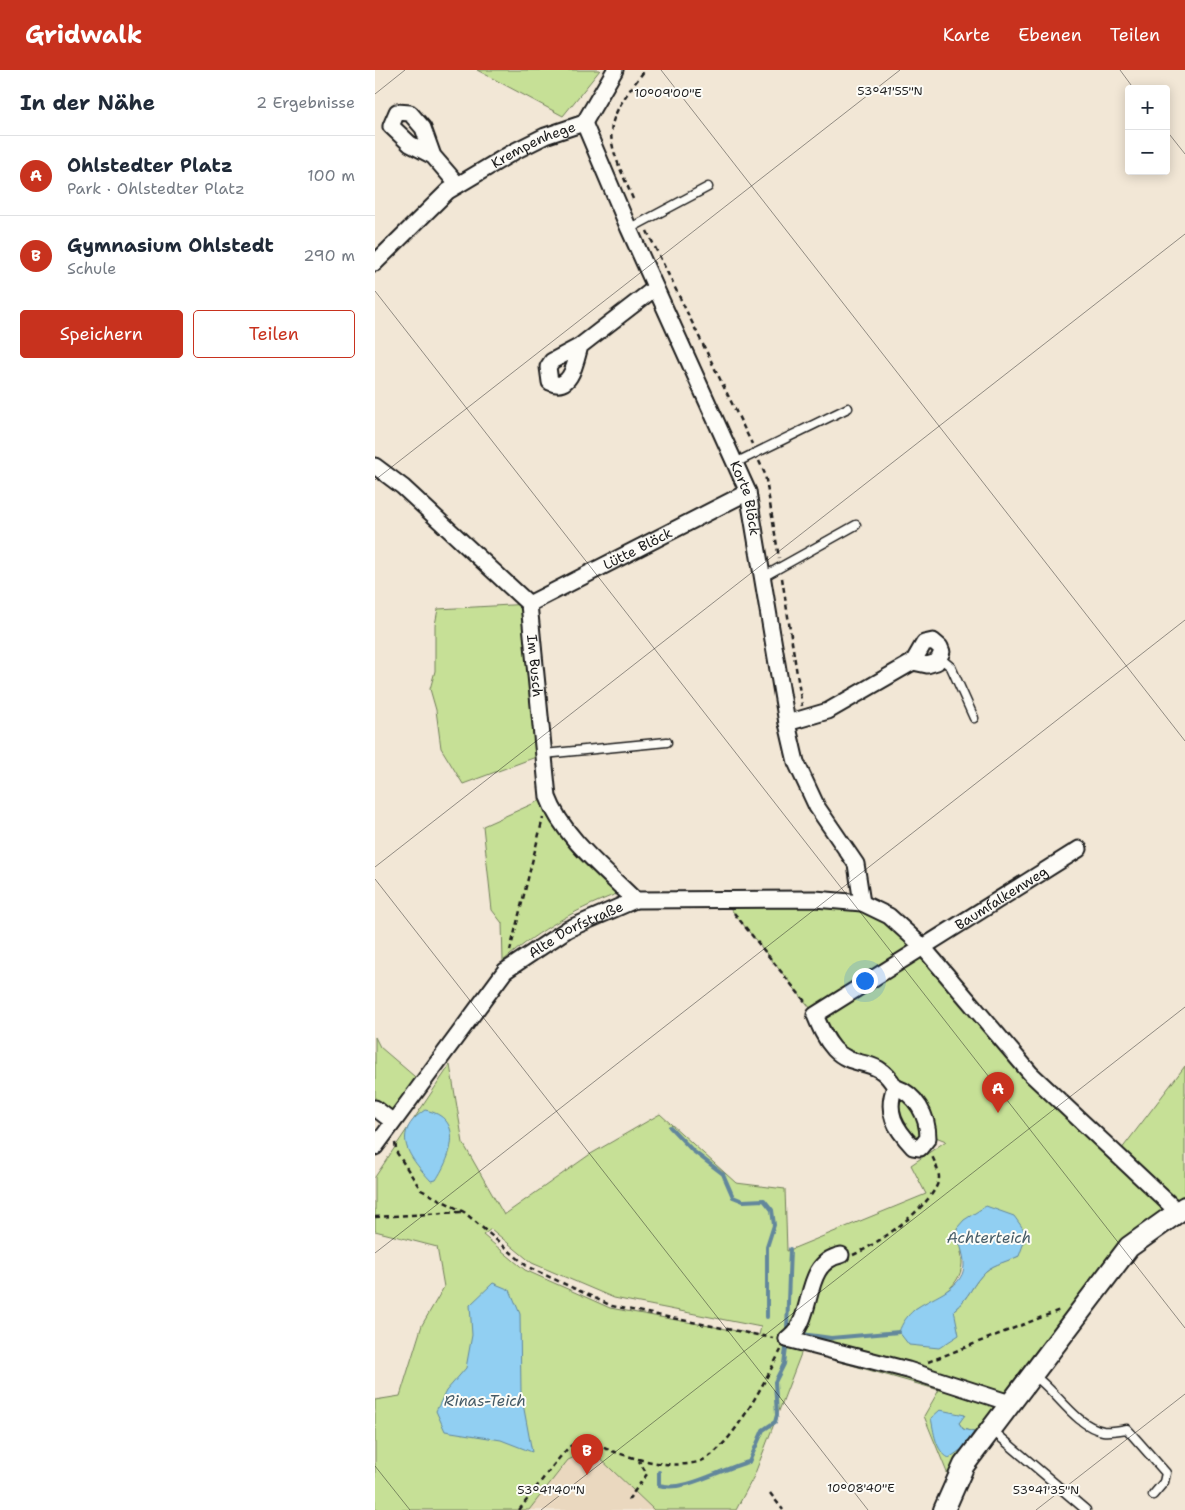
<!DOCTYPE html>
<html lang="de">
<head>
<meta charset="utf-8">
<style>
	body { margin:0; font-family:"Shantell Sans",sans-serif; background:#f6f6f7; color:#1f2937 }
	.controls { position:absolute; right:15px; top:15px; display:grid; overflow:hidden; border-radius:5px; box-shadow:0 2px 12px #0003 }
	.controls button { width:45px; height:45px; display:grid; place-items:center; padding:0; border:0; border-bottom:1px solid #e0e1e3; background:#fff; color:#1f2937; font:25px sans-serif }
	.you { position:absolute; left:489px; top:910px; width:18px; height:18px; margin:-12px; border:4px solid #fff; border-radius:50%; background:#1a73e8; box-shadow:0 0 0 8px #1a73e833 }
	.badge { display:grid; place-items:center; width:32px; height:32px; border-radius:50%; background:#c8321e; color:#fff; font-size:16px; font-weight:700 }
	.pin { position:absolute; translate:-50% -41px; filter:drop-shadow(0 1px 2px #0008) }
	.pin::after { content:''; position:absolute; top:26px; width:18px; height:15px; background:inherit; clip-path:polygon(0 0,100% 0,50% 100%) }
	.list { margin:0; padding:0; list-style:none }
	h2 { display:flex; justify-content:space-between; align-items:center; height:65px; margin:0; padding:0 20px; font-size:21px }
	h2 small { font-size:16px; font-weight:400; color:#747a83 }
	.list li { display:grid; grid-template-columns:32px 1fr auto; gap:15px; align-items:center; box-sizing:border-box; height:80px; padding:0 20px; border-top:1px solid #e0e1e3 }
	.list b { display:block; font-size:19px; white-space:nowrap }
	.list p { margin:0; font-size:16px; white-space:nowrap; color:#747a83 }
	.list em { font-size:16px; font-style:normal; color:#747a83 }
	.actions { display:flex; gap:10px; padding:15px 20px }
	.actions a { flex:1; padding:11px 0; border:1px solid #c8321e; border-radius:5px; text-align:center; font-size:18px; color:#c8321e }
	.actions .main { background:#c8321e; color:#fff }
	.map { position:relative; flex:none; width:810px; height:1440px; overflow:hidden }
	header { display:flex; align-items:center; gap:30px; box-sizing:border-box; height:70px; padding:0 25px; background:#c8321e; color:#fff }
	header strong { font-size:24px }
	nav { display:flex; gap:28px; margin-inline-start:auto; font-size:18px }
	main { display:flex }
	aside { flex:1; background:#fff }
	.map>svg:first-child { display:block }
	.built { fill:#ead8bf }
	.green { fill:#c6e096; stroke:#717e59; fill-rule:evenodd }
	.water { fill:#91cff2; stroke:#62879c }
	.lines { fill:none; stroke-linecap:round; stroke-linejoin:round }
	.stream { stroke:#62879c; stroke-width:4 }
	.lane-casing { stroke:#1c1c1c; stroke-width:11 }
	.street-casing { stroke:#1c1c1c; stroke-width:19 }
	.secondary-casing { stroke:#1c1c1c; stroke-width:24 }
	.path { stroke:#1c1c1c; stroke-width:2.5; stroke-dasharray:5 4; stroke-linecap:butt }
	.lane { stroke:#fdfcf7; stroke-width:8 }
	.street { stroke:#fdfcf7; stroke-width:15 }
	.secondary { stroke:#fdfcf7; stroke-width:20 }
	.ticks { fill:none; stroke:#1c1c1c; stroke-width:1; stroke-opacity:0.45 }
	.labels { text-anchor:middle; stroke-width:4; stroke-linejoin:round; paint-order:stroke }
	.street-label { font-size:14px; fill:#1c1c1c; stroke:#fdfcf7 }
	.water-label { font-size:15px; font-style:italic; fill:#455b67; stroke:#fdfcf7 }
	.ticks-label { font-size:12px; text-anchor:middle; fill:#1c1c1c; stroke:#fdfcf7; stroke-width:4; stroke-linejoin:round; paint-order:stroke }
</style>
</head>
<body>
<header>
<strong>Gridwalk</strong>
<nav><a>Karte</a><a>Ebenen</a><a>Teilen</a></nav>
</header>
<main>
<aside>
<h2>In der Nähe<small>2 Ergebnisse</small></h2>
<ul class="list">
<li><span class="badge">A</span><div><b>Ohlstedter Platz</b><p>Park · Ohlstedter Platz</p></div><em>100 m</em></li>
<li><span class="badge">B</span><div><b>Gymnasium Ohlstedt</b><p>Schule</p></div><em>290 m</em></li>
</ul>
<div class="actions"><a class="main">Speichern</a><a>Teilen</a></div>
</aside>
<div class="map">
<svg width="810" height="1440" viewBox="0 0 810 1440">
	<rect width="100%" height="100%" fill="#f2e7d6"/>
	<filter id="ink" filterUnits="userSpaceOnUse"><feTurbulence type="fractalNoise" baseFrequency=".02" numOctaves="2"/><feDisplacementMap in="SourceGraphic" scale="10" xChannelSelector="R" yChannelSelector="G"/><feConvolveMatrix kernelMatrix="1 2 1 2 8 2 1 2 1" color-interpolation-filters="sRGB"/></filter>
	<g filter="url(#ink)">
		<!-- built -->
		<polygon class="built" points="216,1380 279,1440 154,1440 193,1390"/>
		<!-- green -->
		<g class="green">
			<polygon points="102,0 225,0 188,46"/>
			<polygon points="154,534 169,684 88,714 66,678 61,640 55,619 60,601 60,555 63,539"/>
			<path d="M173,727L250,821C204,837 165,859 128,891L127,853L117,840L108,756Z"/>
			<path d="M347,828L440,829L514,846L656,1004L743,1084L810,996V1135L746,1172L573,1405L549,1346L564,1320L427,1281L379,1406L361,1440H279L216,1380L193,1390L154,1440H0V1330L25,1326L47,1255L69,1217L62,1177L0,1161V1107L75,995L88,1073L129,1145L214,1085L285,1044L361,1113L410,1119L412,1181L551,1124L536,1095L571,1071L553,1064L549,1076L518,1052L520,1017L467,985L440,944ZM116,1159L157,1193L239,1228L386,1257L384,1265L235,1238L150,1200L108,1165ZM586,1182L644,1186C634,1190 619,1194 611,1201C597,1214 595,1227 579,1240L540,1239C565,1227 593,1214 586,1182ZM589,1345L584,1353L588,1359L599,1362L561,1370Z"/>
			<polygon points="0,967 5,977 46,1012 17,1051 0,1038"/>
		</g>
		<!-- water -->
		<g class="water">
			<path d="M50,1040C90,1048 77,1085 61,1110L56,1111C35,1088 14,1064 50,1040Z"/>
			<path d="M611,1136L639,1146L652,1164L644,1186C634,1191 619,1194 611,1201C597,1214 595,1227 579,1240L584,1265L564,1278L534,1275L524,1262C527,1253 532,1246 539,1240C553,1228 588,1220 589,1196C590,1184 582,1171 582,1158L589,1150Z"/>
			<polygon points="118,1213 135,1220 145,1244 146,1323 157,1382 126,1370 70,1361 61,1341 71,1321 91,1298 97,1265 95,1235"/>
			<path d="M565,1340L590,1345L584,1353L588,1359L599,1362L587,1379L574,1388C560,1381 559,1361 556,1348Z"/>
		</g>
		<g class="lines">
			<!-- stream -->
			<g class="stream">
				<polyline points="295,1057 318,1081 348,1104 358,1127 368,1131 389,1130 397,1140 399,1155 392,1177 392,1247"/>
				<polyline points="412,1259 415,1179"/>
				<polyline points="427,1264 456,1268 524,1262"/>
				<path d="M284,1402V1415C310,1423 349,1397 374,1392L388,1360L400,1352L402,1345L400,1312L409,1294L411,1278"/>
			</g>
			<defs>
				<g id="lane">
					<polyline points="254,159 333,117"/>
					<polyline points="360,393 473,338"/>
					<polyline points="386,508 481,455"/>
					<polyline points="565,588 576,597 599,648"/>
					<polyline points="169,684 292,672"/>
					<path d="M658,1305C681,1320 700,1356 728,1361C735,1362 745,1360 752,1359L791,1403L789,1412L778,1425"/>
					<polyline points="617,1360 711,1440"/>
				</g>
				<g id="street">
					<path id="s1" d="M209,53L254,159L373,422L412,653L421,692L442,737L481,794L487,833"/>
					<polyline points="58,86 35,74 16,56 22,42 35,43 48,58 58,86 83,115"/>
					<path id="s2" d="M0,193L73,121L140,81L170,66L209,53L240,0"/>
					<path d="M205,276C201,290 196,323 175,312L173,297L177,291L205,276L280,218"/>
					<path id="s3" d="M0,396L28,417L154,534L173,727C187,766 231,801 260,830"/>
					<path id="s4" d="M154,534L373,422"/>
					<polyline points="412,653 453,641 538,592 552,595 562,592 567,582 565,577 558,571 549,573 538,592"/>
					<path id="s5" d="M520,1017C541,1024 553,1046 553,1068L545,1078L538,1077C520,1058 510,1042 520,1017C501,984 480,1001 459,979C450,969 445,957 440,945L704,779"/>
					<polyline points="0,1038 17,1051"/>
					<path id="s6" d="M0,1077L130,901L193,859L260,830L440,829L487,833L514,846L547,876L656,1004L802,1141"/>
					<polyline points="412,1269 533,1300 635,1333"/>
					<path d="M412,1269C415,1266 420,1262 423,1258C438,1235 431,1192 466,1185"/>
				</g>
				<polyline id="secondary" points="569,1440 589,1395 754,1177 810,1137"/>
			</defs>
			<!-- lane casing -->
			<use href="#lane" class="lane-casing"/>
			<!-- street casing -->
			<use href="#street" class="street-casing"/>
			<!-- secondary casing -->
			<use href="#secondary" class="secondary-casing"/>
			<!-- path -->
			<g class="path">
				<path d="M258,129C230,63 224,59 270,0"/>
				<polyline points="272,161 377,374"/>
				<polyline points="384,391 390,404 404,488"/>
				<polyline points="407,508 427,636"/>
				<polyline points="359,843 432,934"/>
				<polyline points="135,881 168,748"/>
				<polyline points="20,1073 22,1083 46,1120 89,1142 153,1197 237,1236 398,1268"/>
				<polyline points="0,1147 87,1142"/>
				<path d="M478,1185C500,1176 561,1134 564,1108C564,1102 560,1092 557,1086"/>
				<polyline points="553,1292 685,1240"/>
				<polyline points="395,1423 408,1440"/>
				<polyline points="253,1430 272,1404 264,1391"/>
				<path d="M144,1440C153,1429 189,1379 197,1375C210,1368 225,1377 237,1381C263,1390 295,1399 323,1392C355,1383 391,1308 406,1280"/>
			</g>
			<!-- lane -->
			<use href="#lane" class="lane"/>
			<!-- street -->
			<use href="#street" class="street"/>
			<!-- secondary -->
			<use href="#secondary" class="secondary"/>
		</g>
	</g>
	<!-- ticks -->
	<path class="ticks" d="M286,0L810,671M745,0L759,19M0,24L30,0M791,60L810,84M0,221L810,1258M0,410L525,0M0,797L810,164M0,809L493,1440M0,1183L810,550M0,1396L35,1440M166,1440L810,937M661,1440L810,1324"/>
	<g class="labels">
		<!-- street labels -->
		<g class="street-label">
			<text dy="5" stroke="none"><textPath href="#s2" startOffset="200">Krempenhege</textPath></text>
			<text dy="5" stroke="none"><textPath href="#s1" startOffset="409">Korte Blöck</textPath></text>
			<text dy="5" stroke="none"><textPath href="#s4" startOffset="122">Lütte Blöck</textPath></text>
			<text dy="5" stroke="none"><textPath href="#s3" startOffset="269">Im Busch</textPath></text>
			<text dy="5" stroke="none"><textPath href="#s5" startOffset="485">Baumfalkenweg</textPath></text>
			<text dy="5" stroke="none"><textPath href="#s6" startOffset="301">Alte Dorfstraße</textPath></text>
		</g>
		<!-- water labels -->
		<g class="water-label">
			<text x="614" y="1173">Achterteich</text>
			<text x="110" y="1336">Rinas-Teich</text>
		</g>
	</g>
	<g class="ticks-label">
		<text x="515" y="25">53°41'55"N</text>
		<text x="293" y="27">10°09'00"E</text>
		<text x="486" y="1422">10°08'40"E</text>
		<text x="176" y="1424">53°41'40"N</text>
		<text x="671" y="1424">53°41'35"N</text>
	</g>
</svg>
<div class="controls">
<button>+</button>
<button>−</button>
</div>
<div class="you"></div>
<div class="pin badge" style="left:623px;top:1043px">A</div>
<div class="pin badge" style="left:212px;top:1405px">B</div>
</div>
</main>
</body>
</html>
